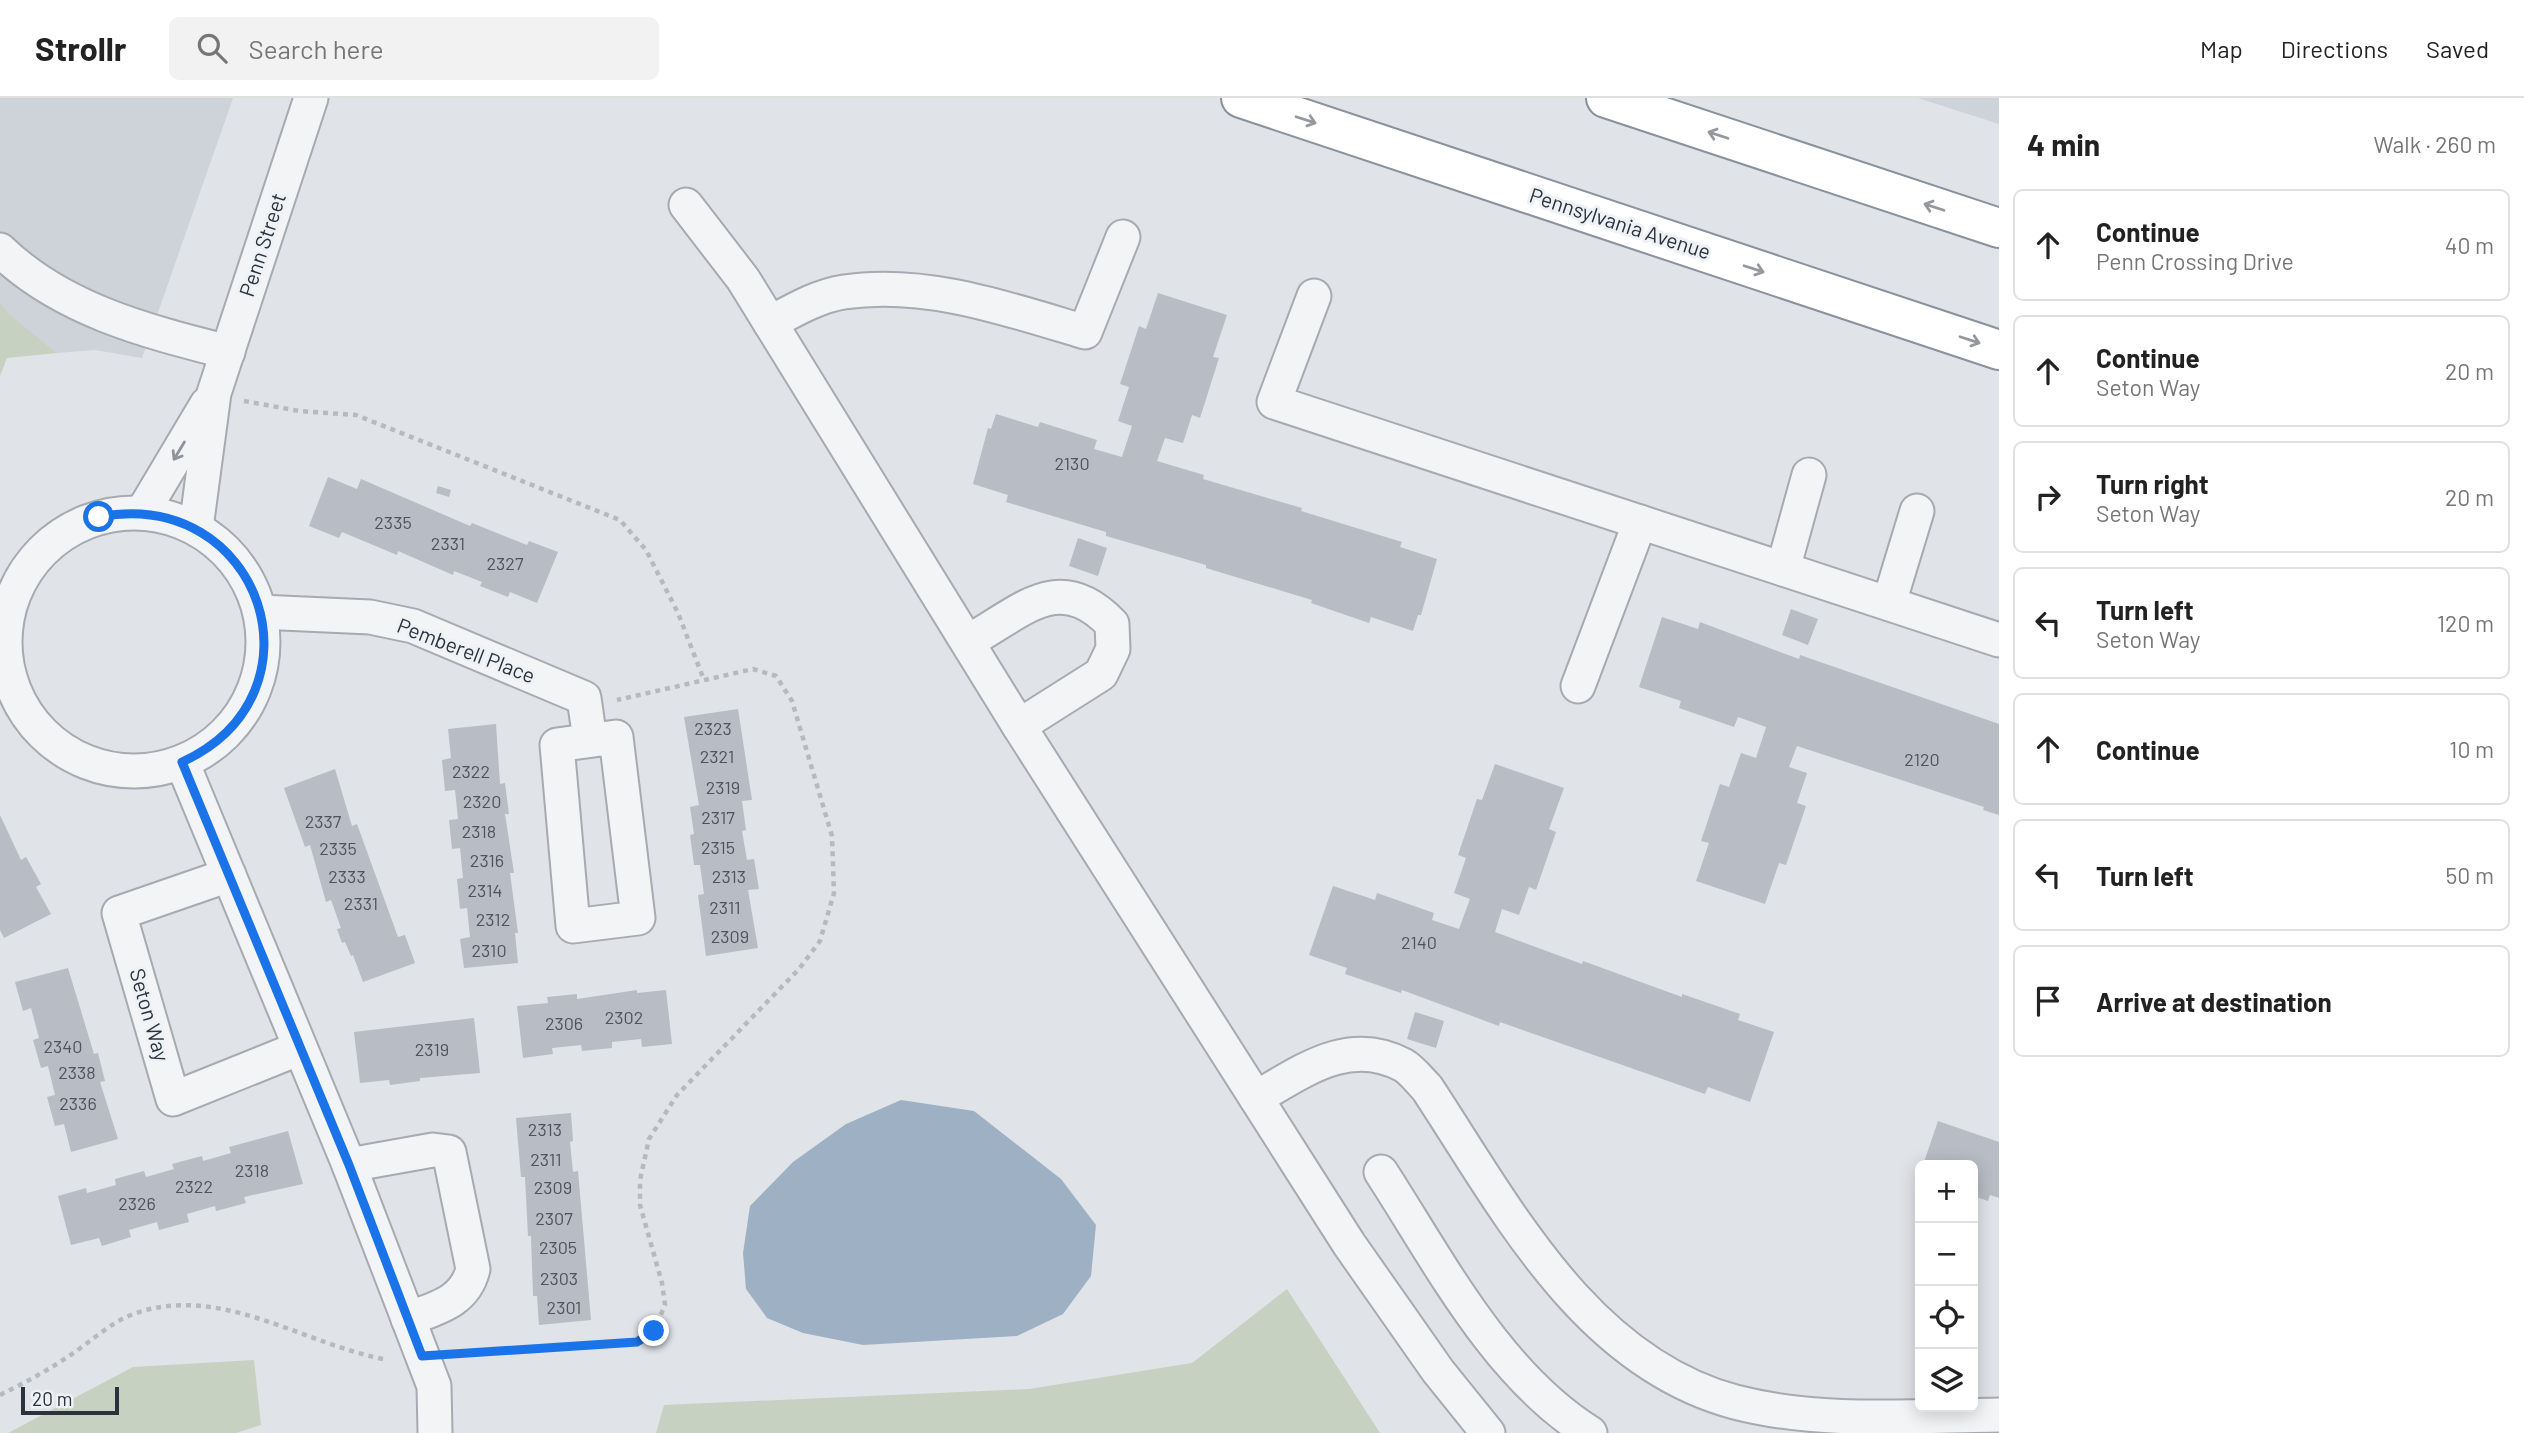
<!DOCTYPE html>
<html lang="en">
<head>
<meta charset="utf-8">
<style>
	body { margin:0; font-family:Barlow,sans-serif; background:#f2f2f2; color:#222 }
	.controls { position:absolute; right:21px; bottom:21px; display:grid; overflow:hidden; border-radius:10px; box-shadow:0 4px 18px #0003 }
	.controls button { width:63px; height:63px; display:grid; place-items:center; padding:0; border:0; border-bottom:2px solid #e0e0e0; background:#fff; color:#222; font:35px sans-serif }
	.scale { position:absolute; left:21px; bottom:18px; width:98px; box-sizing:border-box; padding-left:7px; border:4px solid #2a323d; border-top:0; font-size:19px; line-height:24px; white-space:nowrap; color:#2a323d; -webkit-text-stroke:5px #eff2f5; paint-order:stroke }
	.stop { position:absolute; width:21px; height:21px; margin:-16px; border:5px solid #1a73e8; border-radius:50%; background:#fff }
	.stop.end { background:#1a73e8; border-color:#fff; box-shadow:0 2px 7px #0008 }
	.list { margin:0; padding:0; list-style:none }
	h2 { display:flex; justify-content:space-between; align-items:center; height:91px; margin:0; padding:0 28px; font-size:30px }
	h2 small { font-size:23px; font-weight:400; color:#767676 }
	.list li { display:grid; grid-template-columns:46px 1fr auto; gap:21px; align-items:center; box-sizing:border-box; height:112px; margin:0 14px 14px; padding:0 14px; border:2px solid #e0e0e0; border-radius:10px }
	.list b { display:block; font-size:26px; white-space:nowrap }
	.list p { margin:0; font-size:23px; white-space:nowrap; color:#767676 }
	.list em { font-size:23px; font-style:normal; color:#767676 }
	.icon { flex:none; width:38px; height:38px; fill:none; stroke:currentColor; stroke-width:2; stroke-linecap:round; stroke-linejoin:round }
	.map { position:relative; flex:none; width:1999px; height:1335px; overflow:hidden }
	header { display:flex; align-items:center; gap:42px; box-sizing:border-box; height:98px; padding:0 35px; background:#fff; border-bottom:2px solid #e0e0e0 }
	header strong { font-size:33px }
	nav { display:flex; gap:38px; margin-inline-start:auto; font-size:24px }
	.search { width:490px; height:63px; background:#f2f2f2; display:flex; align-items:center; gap:18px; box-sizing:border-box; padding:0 24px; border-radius:10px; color:#767676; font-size:26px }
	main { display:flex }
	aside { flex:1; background:#fff }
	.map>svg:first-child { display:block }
	.built { fill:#ced2d9 }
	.green { fill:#c6d1c2 }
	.water { fill:#9eb1c4 }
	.building { fill:#b8bcc4 }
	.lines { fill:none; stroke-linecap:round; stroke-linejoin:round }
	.minor-casing { stroke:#a6aab1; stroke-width:37 }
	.highway-casing { stroke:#89919d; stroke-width:42 }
	.path { stroke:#b6babe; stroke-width:4.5; stroke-dasharray:5 5; stroke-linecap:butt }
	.minor { stroke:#f2f4f6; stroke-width:33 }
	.highway { stroke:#fff; stroke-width:38 }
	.oneway { stroke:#94989e }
	.oneway2 { stroke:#8e939a }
	.route { stroke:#1a73e8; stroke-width:9 }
	.labels { text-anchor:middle; stroke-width:6; stroke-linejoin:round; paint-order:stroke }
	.number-label { font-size:18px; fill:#4e545f }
	.street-label { font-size:21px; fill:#2a323d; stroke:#eff2f5 }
</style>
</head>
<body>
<header>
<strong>Strollr</strong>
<div class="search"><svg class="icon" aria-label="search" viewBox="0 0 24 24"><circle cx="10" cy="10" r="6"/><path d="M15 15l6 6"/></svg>Search here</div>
<nav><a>Map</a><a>Directions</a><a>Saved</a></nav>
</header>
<main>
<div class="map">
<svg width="1999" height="1335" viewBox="0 0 1999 1335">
	<rect width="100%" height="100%" fill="#e0e3e8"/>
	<!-- built -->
	<g class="built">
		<polygon points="0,0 233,0 142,260 95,252 57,255 8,215 0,203"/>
		<polygon points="1918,0 1999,0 1999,26"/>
	</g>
	<!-- green -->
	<g class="green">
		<polygon points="0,203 8,215 57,255 7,260 0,278"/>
		<polygon points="1287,1191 1380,1335 656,1335 664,1307 1029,1291 1192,1265"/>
		<polygon points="254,1262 261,1327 236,1335 8,1335 133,1269"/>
	</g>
	<!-- water -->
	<polygon class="water" points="901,1002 974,1013 1061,1081 1096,1127 1091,1178 1063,1216 1017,1238 863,1247 803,1235 767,1220 746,1191 743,1155 750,1108 793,1064 846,1026"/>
	<!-- building -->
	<g class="building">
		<polygon points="1158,195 1227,217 1213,259 1219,260 1200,320 1192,317 1183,345 1165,340 1157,363 1204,377 1203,381 1302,410 1301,413 1402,444 1400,449 1437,461 1421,517 1418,517 1413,533 1371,519 1369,525 1311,505 1312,502 1206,470 1206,467 1106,438 1106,434 1006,404 1008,397 973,386 988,330 991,331 996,316 1038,329 1040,324 1097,342 1094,351 1122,359 1132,328 1118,323 1129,289 1120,286 1139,228 1146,231"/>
		<polygon points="328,379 357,391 361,381 470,428 472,425 527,447 529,443 558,454 537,505 510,494 508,499 480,488 482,484 454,473 453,477 398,453 397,457 342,434 339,440 309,428"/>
		<polygon points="438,388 451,392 449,399 436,395"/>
		<polygon points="1078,440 1107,450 1098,478 1069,468"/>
		<polygon points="1791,511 1818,521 1808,547 1782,537"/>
		<polygon points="1662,519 1698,531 1700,524 1799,561 1800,557 1999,626 1999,717 1983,712 1984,709 1797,648 1789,669 1807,675 1797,705 1806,708 1786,767 1779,765 1765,806 1696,783 1709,745 1701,743 1720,686 1729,689 1741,655 1756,660 1766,629 1738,619 1734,629 1679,610 1681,603 1639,589"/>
		<polygon points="738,611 752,702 742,703 746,732 742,733 747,762 754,761 759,791 748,792 758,850 706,858 698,797 704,796 700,767 694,767 690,737 694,736 690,709 699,707 684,619"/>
		<polygon points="496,626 500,686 505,685 509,716 505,716 514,775 510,775 518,835 515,835 518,865 464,870 460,841 470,839 467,810 460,811 457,781 463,780 460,750 452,751 449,722 458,721 455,692 445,693 442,662 451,660 448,631"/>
		<polygon points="1495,666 1564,690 1549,731 1556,734 1536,792 1529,789 1519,817 1502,811 1495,834 1582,866 1583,863 1682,899 1682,896 1740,916 1738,922 1774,934 1750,1004 1708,989 1705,996 1500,924 1499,928 1402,892 1401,895 1345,876 1347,870 1309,857 1333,788 1375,802 1377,795 1434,815 1432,822 1459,831 1470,801 1454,795 1466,760 1458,757 1477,701 1482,702"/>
		<polygon points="335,671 352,728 357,726 398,839 405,837 415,865 363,884 353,857 351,858 345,844 342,845 337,831 341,830 331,802 326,804 310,747 305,749 284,690"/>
		<polygon points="0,717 21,762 26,759 41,786 36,789 51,816 4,840 0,832"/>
		<polygon points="68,870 94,956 98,955 105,983 100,984 118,1041 71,1054 64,1026 55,1028 47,999 55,997 48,968 41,970 33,942 39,940 31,910 23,913 15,884"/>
		<polygon points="637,892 637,895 666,892 672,946 642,949 641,941 612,944 612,950 582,953 581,947 552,950 553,956 523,960 517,908 548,905 547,899 577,896 577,901"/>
		<polygon points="1415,914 1444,923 1436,950 1407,941"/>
		<polygon points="474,920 480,975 420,980 420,983 390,987 389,982 360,985 354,934"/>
		<polygon points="571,1015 573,1043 570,1044 573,1074 578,1073 591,1222 539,1227 537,1198 533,1198 531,1138 528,1138 525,1079 521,1079 516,1020"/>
		<polygon points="1938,1023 1999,1044 1999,1100 1990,1097 1988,1103 1973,1098 1973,1067 1923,1067"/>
		<polygon points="288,1033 303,1086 244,1099 246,1105 216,1113 215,1108 187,1116 189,1124 159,1132 157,1124 129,1132 131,1139 102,1148 99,1140 71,1147 58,1098 86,1090 87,1095 116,1087 115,1081 144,1073 146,1079 174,1071 172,1066 202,1058 203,1063 231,1055 229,1049"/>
	</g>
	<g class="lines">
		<defs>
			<g id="minor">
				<polyline points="686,107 743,181 1019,628 1349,1146 1438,1273 1488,1335"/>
				<path d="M0,152C62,212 146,233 228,254"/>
				<polyline points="1314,198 1274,304 1783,471 1809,377"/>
				<path d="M770,225C794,212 818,198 844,194C926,182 1008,211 1085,234L1123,139"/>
				<circle cx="134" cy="544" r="129"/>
				<polyline points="142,415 207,306"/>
				<polyline points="196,430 214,295 311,0"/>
				<polyline points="1783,471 1999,542"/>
				<polyline points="1889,505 1917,413"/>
				<polyline points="260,514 370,519 413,528 584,600 590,642"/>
				<path d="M969,543C1023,513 1059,471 1112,526L1113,551L1101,576L1019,628"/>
				<polyline points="1578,588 1640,424"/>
				<polygon points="616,639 638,820 573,828 557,647"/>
				<polyline points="182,664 349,1067 434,1288 435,1335"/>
				<polyline points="229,777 119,815 173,1001 300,950"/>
				<path d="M1256,1000C1303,973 1349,938 1403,967C1412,972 1420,983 1427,990C1506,1110 1585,1264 1735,1304C1819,1326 1913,1318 1999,1317"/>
				<path d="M349,1067L433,1052L449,1054L473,1171C465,1204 437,1210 408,1221"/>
				<path d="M1381,1074C1440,1165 1496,1276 1590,1335"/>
			</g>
			<g id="highway">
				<polyline points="1241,0 1999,252"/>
				<polyline points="1606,0 1999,130"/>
			</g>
		</defs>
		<!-- minor casing -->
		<use href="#minor" class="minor-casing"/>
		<!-- highway casing -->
		<use href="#highway" class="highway-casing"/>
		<!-- path -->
		<g class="path">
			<polyline points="244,303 299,313 356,317 620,422 646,452 678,515 704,582"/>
			<polyline points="455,1255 637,1244 654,1232 665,1207 662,1185 640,1107 640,1082 649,1041 677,997 799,871 820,843 834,795 832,738 792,603 776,578 753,571 617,602"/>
			<path d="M0,1297C24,1285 47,1273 69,1258C89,1245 110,1225 131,1217C219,1183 303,1247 388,1262"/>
		</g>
		<!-- minor -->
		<use href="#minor" class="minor"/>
		<!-- highway -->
		<use href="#highway" class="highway"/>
	</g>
	<!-- one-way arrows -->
	<defs><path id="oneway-shaft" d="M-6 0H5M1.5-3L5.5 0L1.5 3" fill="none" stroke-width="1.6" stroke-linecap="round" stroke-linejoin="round" transform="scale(1.75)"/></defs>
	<g class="oneway">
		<use href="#oneway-shaft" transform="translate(1306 22) rotate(18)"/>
		<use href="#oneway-shaft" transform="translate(1718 37) rotate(-162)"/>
		<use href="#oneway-shaft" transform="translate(1934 109) rotate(-162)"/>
		<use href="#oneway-shaft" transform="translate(1754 171) rotate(18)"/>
		<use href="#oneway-shaft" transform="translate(1970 242) rotate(18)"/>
	</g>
	<use class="oneway2" href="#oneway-shaft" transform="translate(179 353) rotate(121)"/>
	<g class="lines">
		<!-- route -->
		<path class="route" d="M99,419C261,388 331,596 182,664L349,1067L422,1258L637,1244L654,1233"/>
	</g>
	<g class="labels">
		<!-- number labels -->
		<g class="number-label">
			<text x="1072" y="372">2130</text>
			<text x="393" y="431">2335</text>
			<text x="448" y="452">2331</text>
			<text x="505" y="472">2327</text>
			<text x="713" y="637">2323</text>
			<text x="717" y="665">2321</text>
			<text x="1922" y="668">2120</text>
			<text x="471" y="680">2322</text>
			<text x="723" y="696">2319</text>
			<text x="482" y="710">2320</text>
			<text x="718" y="726">2317</text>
			<text x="323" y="730">2337</text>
			<text x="479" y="740">2318</text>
			<text x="718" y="756">2315</text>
			<text x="338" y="757">2335</text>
			<text x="487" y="769">2316</text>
			<text x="347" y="785">2333</text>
			<text x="729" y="785">2313</text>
			<text x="485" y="799">2314</text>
			<text x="361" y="812">2331</text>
			<text x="725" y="816">2311</text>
			<text x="493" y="828">2312</text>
			<text x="730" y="845">2309</text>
			<text x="1419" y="851">2140</text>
			<text x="489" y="859">2310</text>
			<text x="624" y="926">2302</text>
			<text x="564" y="932">2306</text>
			<text x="63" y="955">2340</text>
			<text x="432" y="958">2319</text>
			<text x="77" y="981">2338</text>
			<text x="78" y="1012">2336</text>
			<text x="545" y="1038">2313</text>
			<text x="546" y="1068">2311</text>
			<text x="252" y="1079">2318</text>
			<text x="194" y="1095">2322</text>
			<text x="553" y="1096">2309</text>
			<text x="137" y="1112">2326</text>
			<text x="554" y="1127">2307</text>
			<text x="558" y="1156">2305</text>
			<text x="559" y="1187">2303</text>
			<text x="564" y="1216">2301</text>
		</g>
		<!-- street labels -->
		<g class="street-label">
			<text transform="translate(1620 126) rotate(18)" y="7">Pennsylvania Avenue</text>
			<text transform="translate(263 147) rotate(-72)" y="7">Penn Street</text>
			<text transform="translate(466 553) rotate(21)" y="7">Pemberell Place</text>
			<text transform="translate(149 917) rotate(74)" y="7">Seton Way</text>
		</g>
	</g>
</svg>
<div class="controls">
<button>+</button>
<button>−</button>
<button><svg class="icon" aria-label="locate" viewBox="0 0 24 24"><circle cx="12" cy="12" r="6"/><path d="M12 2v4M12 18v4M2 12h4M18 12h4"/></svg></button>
<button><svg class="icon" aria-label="layers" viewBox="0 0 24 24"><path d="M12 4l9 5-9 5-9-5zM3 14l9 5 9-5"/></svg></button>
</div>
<div class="scale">20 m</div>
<div class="stop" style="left:99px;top:419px"></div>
<div class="stop end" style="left:654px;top:1233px"></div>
</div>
<aside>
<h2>4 min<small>Walk · 260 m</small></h2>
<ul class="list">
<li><svg class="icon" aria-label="ahead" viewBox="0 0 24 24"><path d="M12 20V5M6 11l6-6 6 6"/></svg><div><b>Continue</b><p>Penn Crossing Drive</p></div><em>40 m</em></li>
<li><svg class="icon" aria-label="ahead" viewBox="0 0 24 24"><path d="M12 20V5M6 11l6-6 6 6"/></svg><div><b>Continue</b><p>Seton Way</p></div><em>20 m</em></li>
<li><svg class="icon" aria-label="right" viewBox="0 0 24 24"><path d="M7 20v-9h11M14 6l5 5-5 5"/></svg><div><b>Turn right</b><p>Seton Way</p></div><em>20 m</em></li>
<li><svg class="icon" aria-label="left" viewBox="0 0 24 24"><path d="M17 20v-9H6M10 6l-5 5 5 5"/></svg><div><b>Turn left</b><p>Seton Way</p></div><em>120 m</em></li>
<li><svg class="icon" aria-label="ahead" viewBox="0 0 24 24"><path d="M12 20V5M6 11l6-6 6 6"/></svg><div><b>Continue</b></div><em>10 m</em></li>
<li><svg class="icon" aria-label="left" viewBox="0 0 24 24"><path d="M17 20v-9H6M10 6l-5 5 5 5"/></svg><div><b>Turn left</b></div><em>50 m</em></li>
<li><svg class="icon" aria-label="arrive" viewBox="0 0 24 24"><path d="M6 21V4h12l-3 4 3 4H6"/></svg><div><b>Arrive at destination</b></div></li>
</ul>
</aside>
</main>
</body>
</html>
